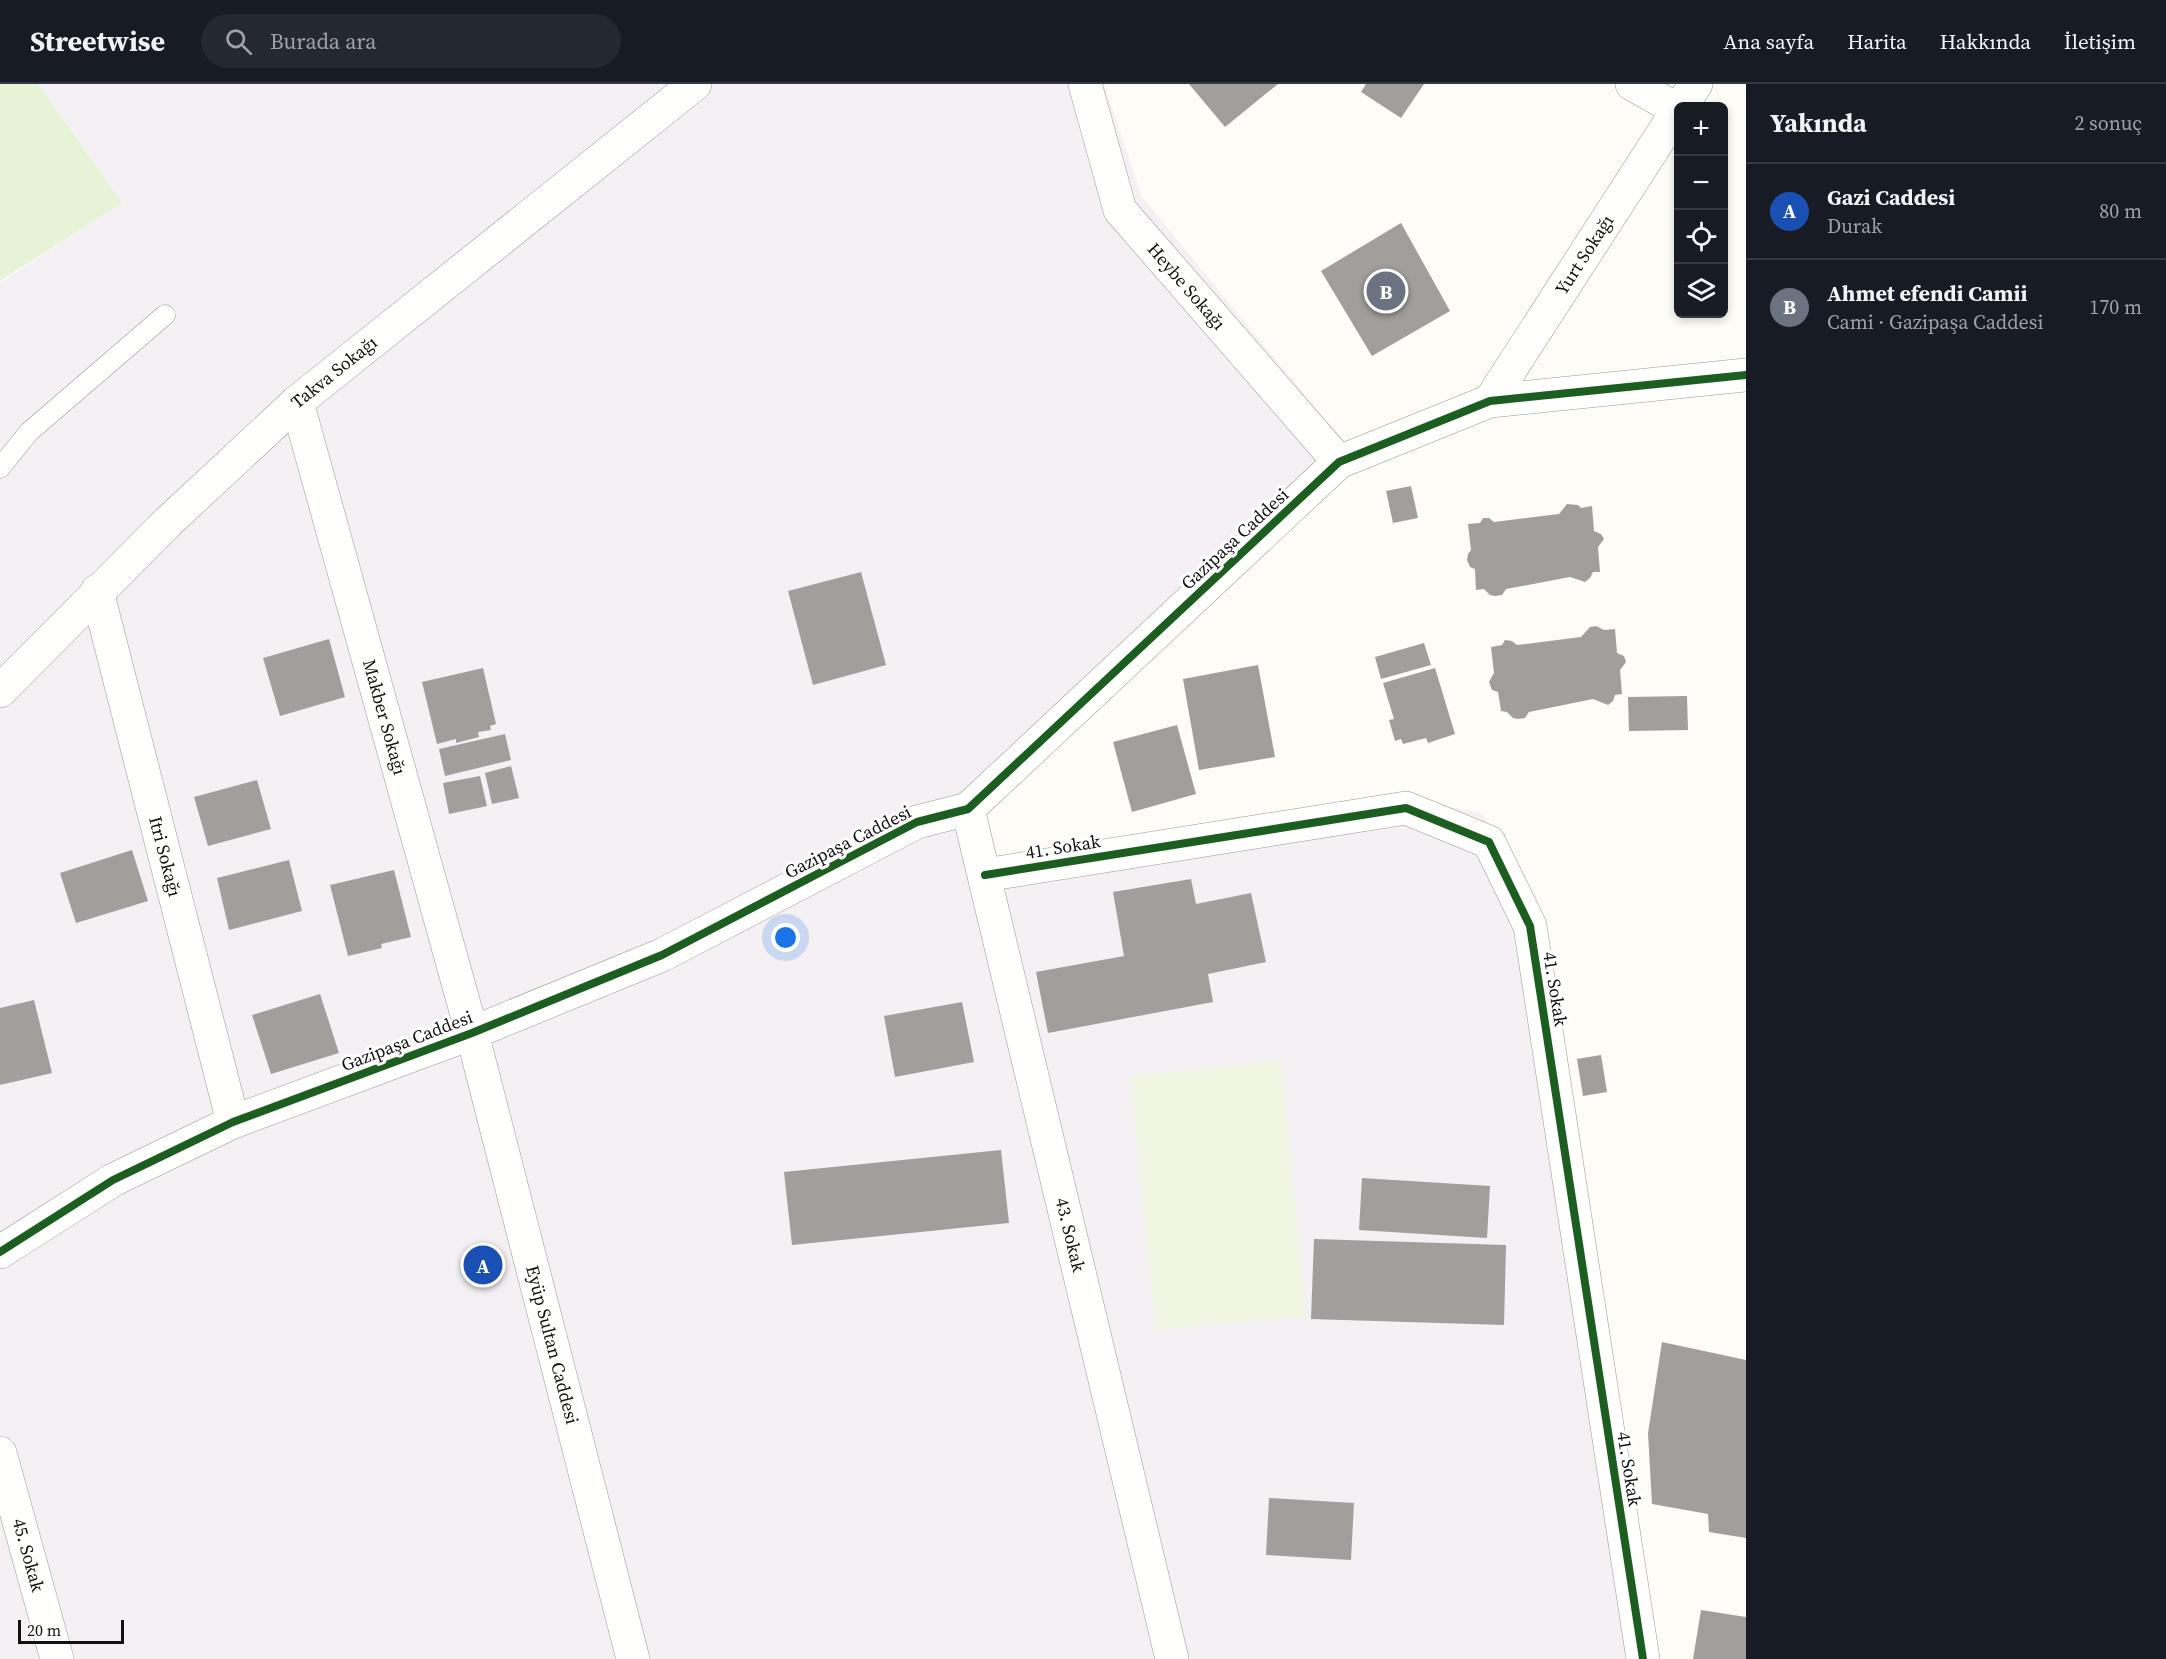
<!DOCTYPE html>
<html lang="tr">
<head>
<meta charset="utf-8">
<style>
	body { margin:0; font-family:"Source Serif 4",serif; background:#242831; color:#f1f3f6 }
	.controls { position:absolute; right:18px; top:18px; display:grid; overflow:hidden; border-radius:9px; box-shadow:0 3px 9px #0003 }
	.controls button { width:54px; height:54px; display:grid; place-items:center; padding:0; border:0; border-bottom:2px solid #363941; background:#171b24; color:#f1f3f6; font:30px sans-serif }
	.scale { position:absolute; left:18px; bottom:15px; width:106px; box-sizing:border-box; padding-left:6px; border:3px solid #111; border-top:0; font-size:16px; line-height:21px; white-space:nowrap; color:#111; -webkit-text-stroke:4px #fff; paint-order:stroke }
	.you { position:absolute; left:786px; top:854px; width:21px; height:21px; margin:-15px; border:4px solid #fff; border-radius:50%; background:#1a73e8; box-shadow:0 0 0 9px #1a73e833 }
	.badge { display:grid; place-items:center; width:39px; height:39px; border-radius:50%; background:#0b8043; color:#fff; font-size:20px; font-weight:700 }
	.pin { position:absolute; translate:-50% -50%; border:3px solid #fff; box-shadow:0 2px 6px #0006 }
	.list { margin:0; padding:0; list-style:none }
	h2 { display:flex; justify-content:space-between; align-items:center; height:78px; margin:0; padding:0 24px; font-size:26px }
	h2 small { font-size:20px; font-weight:400; color:#9ea1a6 }
	.list li { display:grid; grid-template-columns:39px 1fr auto; gap:18px; align-items:center; box-sizing:border-box; height:96px; padding:0 24px; border-top:2px solid #363941 }
	.list b { display:block; font-size:22px; white-space:nowrap }
	.list p { margin:0; font-size:20px; white-space:nowrap; color:#9ea1a6 }
	.list em { font-size:20px; font-style:normal; color:#9ea1a6 }
	.icon { flex:none; width:33px; height:33px; fill:none; stroke:currentColor; stroke-width:2; stroke-linecap:round; stroke-linejoin:round }
	.map { position:relative; flex:none; width:1746px; height:1575px; overflow:hidden }
	header { display:flex; align-items:center; gap:36px; box-sizing:border-box; height:84px; padding:0 30px; background:#171b24; border-bottom:2px solid #363941 }
	header strong { font-size:28px }
	nav { display:flex; gap:33px; margin-inline-start:auto; font-size:21px }
	.search { width:420px; height:54px; background:#242831; display:flex; align-items:center; gap:15px; box-sizing:border-box; padding:0 21px; border-radius:33px; color:#9ea1a6; font-size:22px }
	main { display:flex }
	aside { flex:1; background:#171b24 }
	.map>svg:first-child { display:block }
	.industrial { fill:#f5f0f3 }
	.green { fill:#e7f3d7 }
	.pitch { fill:#f0f6e1 }
	.building { fill:#a19f9c }
	.lines { fill:none; stroke-linecap:round; stroke-linejoin:round }
	.service-casing { stroke:#979795; stroke-width:21 }
	.minor-casing { stroke:#979795; stroke-width:34 }
	.tertiary-casing { stroke:#979795; stroke-width:34 }
	.service { stroke:#fffffe; stroke-width:20 }
	.minor { stroke:#fffffe; stroke-width:33 }
	.tertiary { stroke:#fffffe; stroke-width:33 }
	.cycleway-casing { stroke:#fff; stroke-width:11 }
	.cycleway { stroke:#1b5e20; stroke-width:8 }
	.labels { text-anchor:middle; stroke-width:6; stroke-linejoin:round; paint-order:stroke }
	.street-label { font-size:18px; fill:#111; stroke:#fff }
</style>
</head>
<body>
<header>
<strong>Streetwise</strong>
<div class="search"><svg class="icon" aria-label="search" viewBox="0 0 24 24"><circle cx="10" cy="10" r="6"/><path d="M15 15l6 6"/></svg>Burada ara</div>
<nav><a>Ana sayfa</a><a>Harita</a><a>Hakkında</a><a>İletişim</a></nav>
</header>
<main>
<div class="map">
<svg width="1746" height="1575" viewBox="0 0 1746 1575">
	<rect width="100%" height="100%" fill="#fdfcf7"/>
	<!-- industrial -->
	<polygon class="industrial" points="38,0 1104,0 1142,113 1359,377 984,724 1000,780 1397,713 1481,729 1536,810 1652,1575 0,1575 0,199 122,119"/>
	<!-- green -->
	<polygon class="green" points="0,0 38,0 122,119 0,197"/>
	<!-- pitch -->
	<polygon class="pitch" points="1281,977 1306,1232 1156,1246 1131,992"/>
	<!-- building -->
	<g class="building">
		<polygon points="1189,0 1278,0 1225,43"/>
		<polygon points="1366,0 1424,0 1401,34 1361,8"/>
		<polygon points="1401,139 1450,227 1372,272 1321,187"/>
		<polygon points="1411,402 1418,434 1393,439 1386,407"/>
		<polygon points="1567,420 1578,421 1581,424 1592,422 1594,447 1601,450 1604,455 1598,463 1600,488 1593,488 1590,494 1585,498 1570,493 1506,505 1502,511 1495,512 1490,511 1484,505 1476,506 1475,485 1470,483 1467,476 1468,470 1471,466 1468,440 1480,439 1483,434 1489,434 1494,438 1559,430"/>
		<polygon points="861,488 886,581 813,601 788,507"/>
		<polygon points="1596,542 1604,546 1615,545 1617,569 1624,572 1626,578 1620,586 1622,610 1615,611 1613,617 1608,621 1593,615 1529,628 1525,634 1518,635 1513,634 1507,628 1501,627 1498,608 1492,606 1489,598 1494,589 1491,563 1502,561 1505,556 1512,557 1517,561 1581,553 1590,543"/>
		<polygon points="329,555 345,613 280,632 263,574"/>
		<polygon points="1424,559 1431,581 1381,595 1375,573"/>
		<polygon points="1258,581 1275,673 1199,686 1183,595"/>
		<polygon points="483,584 496,640 490,642 491,646 478,648 479,653 456,659 456,655 437,660 422,598"/>
		<polygon points="1435,584 1455,650 1428,659 1426,654 1403,660 1401,655 1395,657 1389,636 1394,635 1383,599"/>
		<polygon points="1687,612 1688,646 1629,647 1628,613"/>
		<polygon points="1177,641 1196,710 1132,728 1113,658"/>
		<polygon points="505,650 511,676 445,692 439,665"/>
		<polygon points="511,682 519,714 492,720 485,689"/>
		<polygon points="480,692 487,722 449,730 443,699"/>
		<polygon points="257,696 271,745 208,762 194,713"/>
		<polygon points="132,766 148,817 76,839 60,789"/>
		<polygon points="289,776 302,827 229,846 217,794"/>
		<polygon points="394,786 411,853 381,860 382,864 348,872 330,801"/>
		<polygon points="1191,795 1196,820 1251,809 1266,878 1208,890 1213,918 1048,949 1036,888 1124,872 1113,808"/>
		<polygon points="320,910 339,969 271,990 252,931"/>
		<polygon points="34,916 52,989 0,1001 0,924"/>
		<polygon points="962,918 974,978 895,993 884,932"/>
		<polygon points="1601,971 1607,1008 1583,1012 1577,975"/>
		<polygon points="1001,1066 1009,1139 792,1161 784,1088"/>
		<polygon points="1362,1094 1490,1102 1487,1154 1359,1146"/>
		<polygon points="1314,1155 1506,1161 1504,1241 1311,1235"/>
		<polygon points="1662,1258 1746,1276 1746,1454 1709,1448 1708,1430 1652,1420 1648,1349"/>
		<polygon points="1269,1414 1354,1419 1351,1476 1266,1471"/>
		<polygon points="1701,1526 1746,1533 1746,1575 1693,1575"/>
	</g>
	<g class="lines">
		<defs>
			<polyline id="service" points="0,384 29,348 165,231"/>
			<g id="minor">
				<path id="s1" d="M1085,0L1120,126L1339,378"/>
				<polyline points="1632,0 1678,26"/>
				<polyline points="1681,22 1696,0"/>
				<path id="s2" d="M1490,317L1678,26"/>
				<path id="s3" d="M297,318L472,949"/>
				<path id="s4" d="M97,507L233,1038"/>
				<path id="s5" d="M0,607L168,438L297,318L695,0"/>
				<path id="s6" d="M968,725L1172,1575"/>
				<polyline points="985,791 1406,724 1489,758 1530,842 1643,1575"/>
				<path id="s7" d="M0,1369L57,1575"/>
			</g>
			<g id="tertiary">
				<path id="s8" d="M472,949L633,1575"/>
				<polyline points="0,1168 113,1096 233,1038 472,949 662,871 917,738 968,725 1339,378 1490,317 1746,291"/>
			</g>
		</defs>
		<!-- service casing -->
		<use href="#service" class="service-casing"/>
		<!-- minor casing -->
		<use href="#minor" class="minor-casing"/>
		<!-- tertiary casing -->
		<use href="#tertiary" class="tertiary-casing"/>
		<!-- service -->
		<use href="#service" class="service"/>
		<!-- minor -->
		<use href="#minor" class="minor"/>
		<!-- tertiary -->
		<use href="#tertiary" class="tertiary"/>
		<defs>
			<g id="cycleway">
				<polyline points="985,791 1406,724 1489,758 1530,842 1643,1575"/>
				<polyline points="0,1168 113,1096 233,1038 472,949 662,871 917,738 968,725 1339,378 1490,317 1746,291"/>
			</g>
		</defs>
		<!-- cycleway casing -->
		<use href="#cycleway" class="cycleway-casing"/>
		<!-- cycleway -->
		<use href="#cycleway" class="cycleway"/>
	</g>
	<g class="labels">
		<!-- street labels -->
		<g class="street-label">
			<text dy="6" stroke="none"><textPath href="#s2" startOffset="174">Yurt Sokağı</textPath></text>
			<text dy="6" stroke="none"><textPath href="#s1" startOffset="232">Heybe Sokağı</textPath></text>
			<text dy="6" stroke="none"><textPath href="#s5" startOffset="462">Takva Sokağı</textPath></text>
			<text transform="translate(1235 455) rotate(-43)" y="6">Gazipaşa Caddesi</text>
			<text dy="6" stroke="none"><textPath href="#s3" startOffset="327">Makber Sokağı</textPath></text>
			<text transform="translate(848 758) rotate(-27)" y="6">Gazipaşa Caddesi</text>
			<text transform="translate(1063 763) rotate(-9)" y="6">41. Sokak</text>
			<text dy="6" stroke="none"><textPath href="#s4" startOffset="274">Itri Sokağı</textPath></text>
			<text transform="translate(1555 905) rotate(81)" y="6">41. Sokak</text>
			<text transform="translate(407 957) rotate(-21)" y="6">Gazipaşa Caddesi</text>
			<text dy="6" stroke="none"><textPath href="#s6" startOffset="438">43. Sokak</textPath></text>
			<text dy="6" stroke="none"><textPath href="#s8" startOffset="322">Eyüp Sultan Caddesi</textPath></text>
			<text transform="translate(1629 1385) rotate(81)" y="6">41. Sokak</text>
			<text dy="6" stroke="none"><textPath href="#s7" startOffset="106">45. Sokak</textPath></text>
		</g>
	</g>
</svg>
<div class="controls">
<button>+</button>
<button>−</button>
<button><svg class="icon" aria-label="locate" viewBox="0 0 24 24"><circle cx="12" cy="12" r="6"/><path d="M12 2v4M12 18v4M2 12h4M18 12h4"/></svg></button>
<button><svg class="icon" aria-label="layers" viewBox="0 0 24 24"><path d="M12 4l9 5-9 5-9-5zM3 14l9 5 9-5"/></svg></button>
</div>
<div class="scale">20 m</div>
<div class="you"></div>
<div class="pin badge" style="left:483px;top:1181px;background:#1a4fb4">A</div>
<div class="pin badge" style="left:1386px;top:207px;background:#6b7280">B</div>
</div>
<aside>
<h2>Yakında<small>2 sonuç</small></h2>
<ul class="list">
<li><span class="badge" style="background:#1a4fb4">A</span><div><b>Gazi Caddesi</b><p>Durak</p></div><em>80 m</em></li>
<li><span class="badge" style="background:#6b7280">B</span><div><b>Ahmet efendi Camii</b><p>Cami · Gazipaşa Caddesi</p></div><em>170 m</em></li>
</ul>
</aside>
</main>
</body>
</html>
